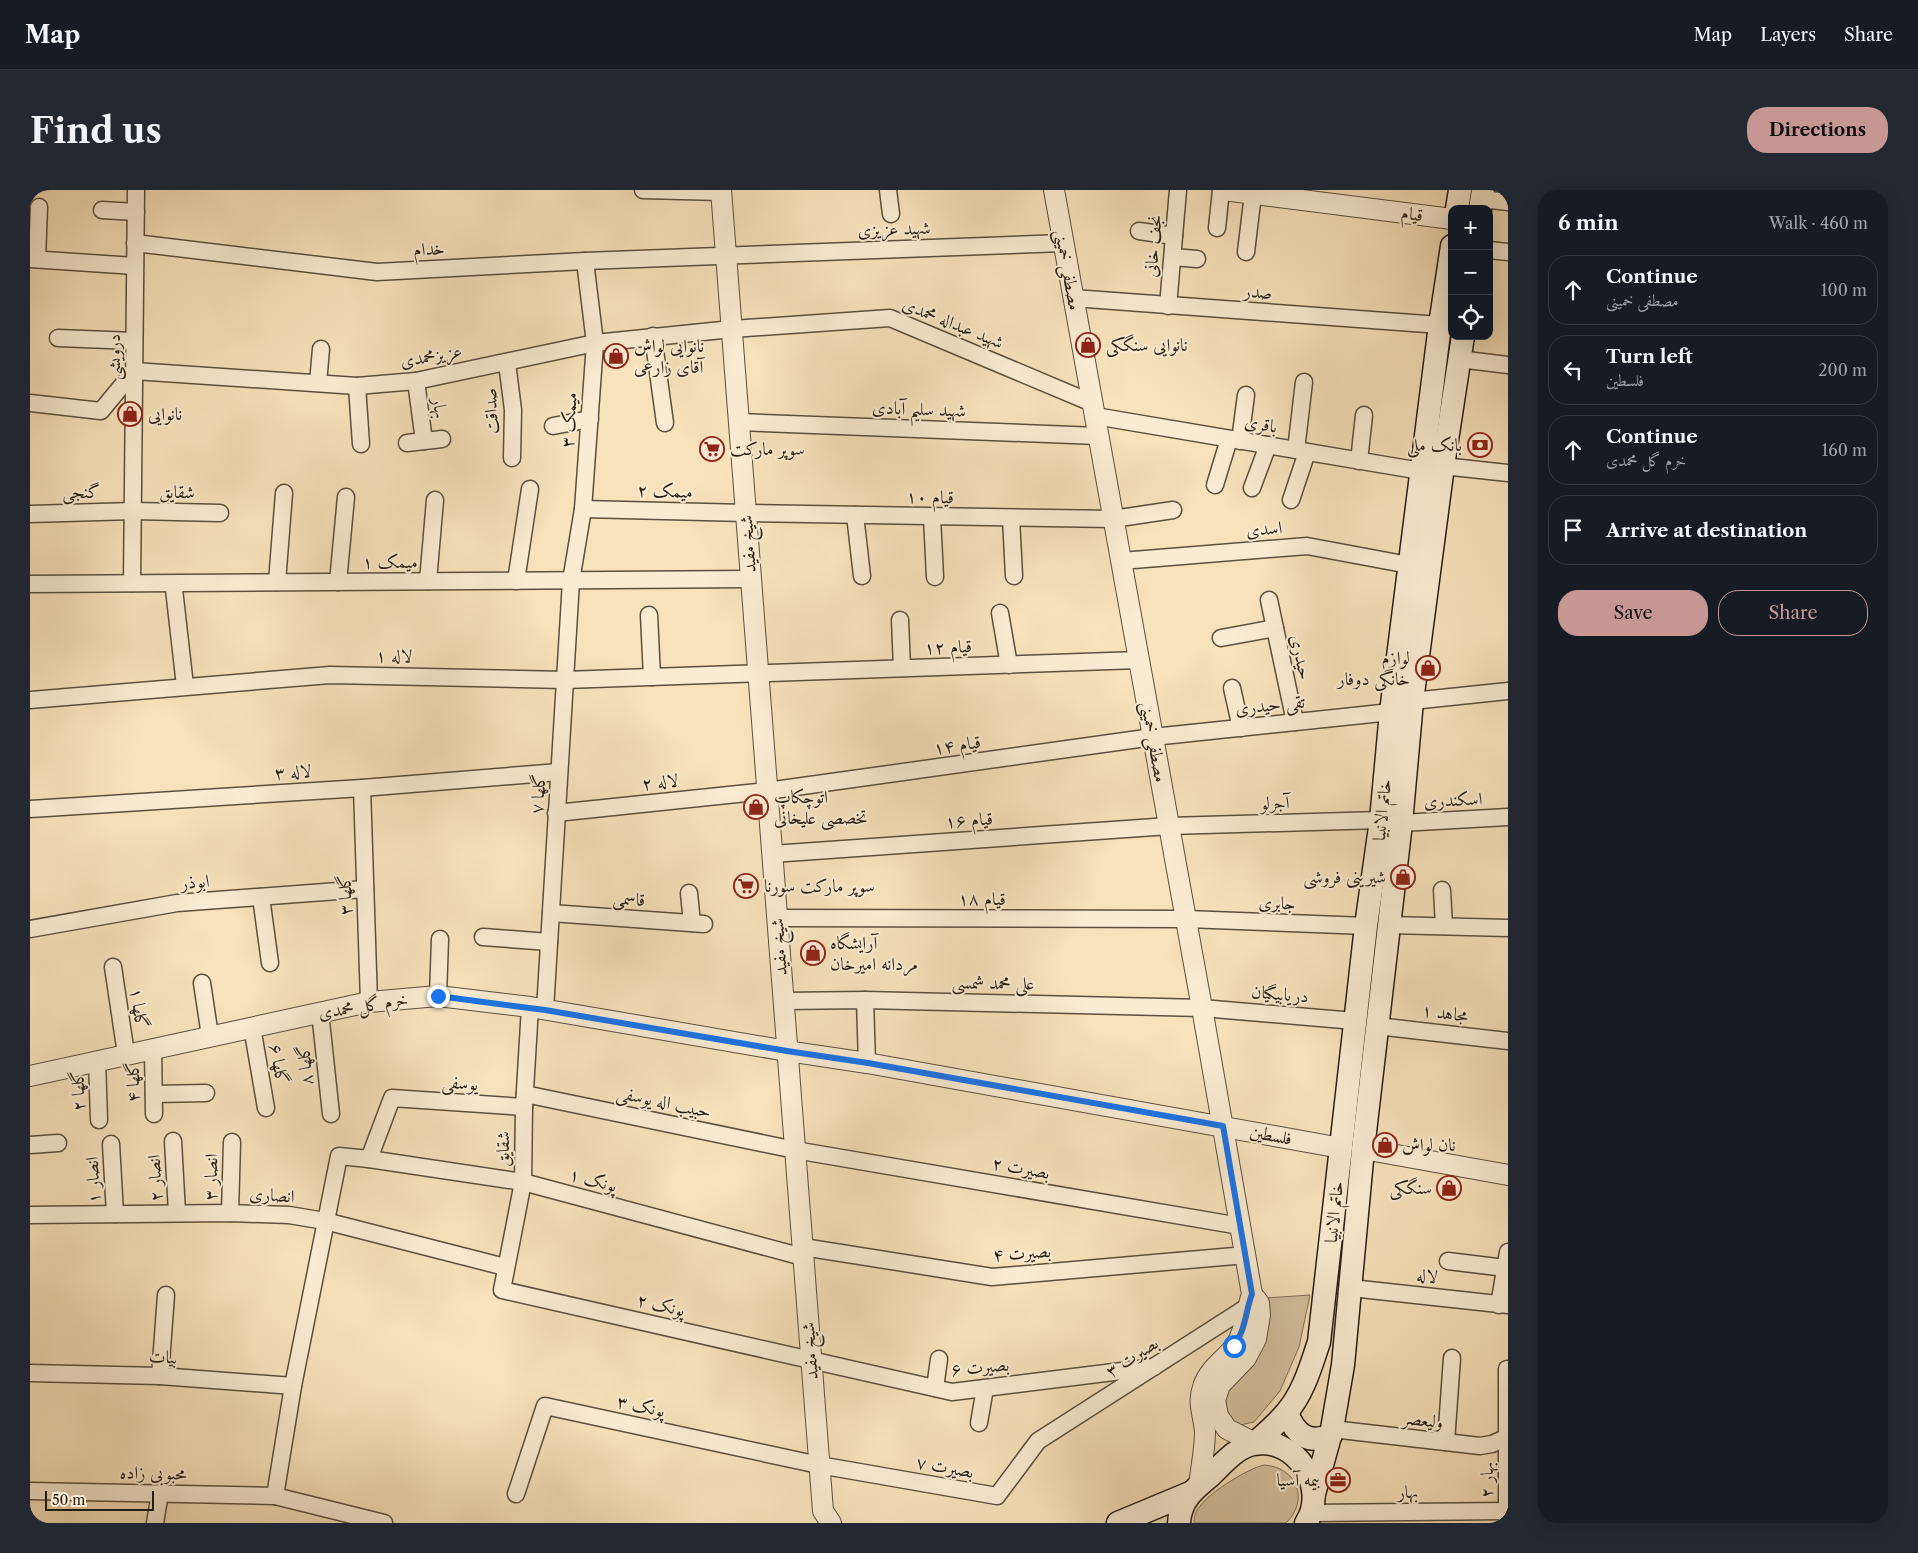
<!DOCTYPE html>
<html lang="en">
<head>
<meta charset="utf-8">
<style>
	body { margin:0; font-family:"Libre Caslon Text",Amiri,serif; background:#242831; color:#f1f3f6 }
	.controls { position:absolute; right:15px; top:15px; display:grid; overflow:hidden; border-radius:10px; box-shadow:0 5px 20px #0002 }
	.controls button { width:45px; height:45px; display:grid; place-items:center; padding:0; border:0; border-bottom:1px solid #363941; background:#171b24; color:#f1f3f6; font:25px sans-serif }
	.scale { position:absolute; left:15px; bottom:12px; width:109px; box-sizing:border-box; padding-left:5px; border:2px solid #271e13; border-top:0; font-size:14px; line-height:18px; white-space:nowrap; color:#271e13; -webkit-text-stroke:4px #faecd3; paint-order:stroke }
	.stop { position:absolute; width:15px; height:15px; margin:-11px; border:4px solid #1a73e8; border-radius:50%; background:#fff }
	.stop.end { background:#1a73e8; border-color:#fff; box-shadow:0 1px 5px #0008 }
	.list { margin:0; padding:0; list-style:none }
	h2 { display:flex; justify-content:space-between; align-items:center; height:65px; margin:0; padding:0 20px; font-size:21px }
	h2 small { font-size:16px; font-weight:400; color:#9ea1a6 }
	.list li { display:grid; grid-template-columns:32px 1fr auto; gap:15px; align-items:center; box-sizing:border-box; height:70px; margin:0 10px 10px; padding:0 10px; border:1px solid #363941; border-radius:20px }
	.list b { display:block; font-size:19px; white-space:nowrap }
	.list p { margin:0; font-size:16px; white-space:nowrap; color:#9ea1a6 }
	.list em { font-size:16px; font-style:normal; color:#9ea1a6 }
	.actions { display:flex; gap:10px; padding:15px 20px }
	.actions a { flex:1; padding:11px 0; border:1px solid #c59692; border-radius:20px; text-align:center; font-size:18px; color:#c59692 }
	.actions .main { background:#c59692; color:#111 }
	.icon { flex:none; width:28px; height:28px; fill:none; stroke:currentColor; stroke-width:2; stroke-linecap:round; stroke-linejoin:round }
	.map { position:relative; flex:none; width:1478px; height:1333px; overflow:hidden; border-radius:20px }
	header { display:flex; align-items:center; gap:30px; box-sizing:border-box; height:70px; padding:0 25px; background:#171b24; border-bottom:1px solid #363941 }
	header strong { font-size:24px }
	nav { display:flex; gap:28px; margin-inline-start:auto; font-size:18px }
	.intro { display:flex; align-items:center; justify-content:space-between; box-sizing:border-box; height:120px; padding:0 30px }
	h1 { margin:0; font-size:35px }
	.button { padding:12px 22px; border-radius:20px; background:#c59692; color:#111; font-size:18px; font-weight:700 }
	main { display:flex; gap:30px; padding:0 30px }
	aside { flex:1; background:#171b24; border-radius:20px; box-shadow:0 5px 20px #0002 }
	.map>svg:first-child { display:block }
	.green { fill:#d4c19f; stroke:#7e7059 }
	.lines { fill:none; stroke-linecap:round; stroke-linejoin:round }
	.minor-casing { stroke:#5b4f3d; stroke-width:19 }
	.tertiary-casing { stroke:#5b4f3d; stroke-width:22 }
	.secondary-casing { stroke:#271e13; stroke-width:25 }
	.minor { stroke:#faecd3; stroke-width:16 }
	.tertiary { stroke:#faecd3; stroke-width:20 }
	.secondary { stroke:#faecd3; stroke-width:22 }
	.route { stroke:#1a73e8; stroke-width:6 }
	.labels { text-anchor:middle; stroke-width:4; stroke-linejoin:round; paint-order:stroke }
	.street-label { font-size:18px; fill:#271e13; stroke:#faecd3 }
	.poi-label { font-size:18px; fill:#271e13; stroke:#faecd3; text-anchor:start }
</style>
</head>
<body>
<header>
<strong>Map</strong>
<nav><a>Map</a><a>Layers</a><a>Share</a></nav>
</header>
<div class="intro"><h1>Find us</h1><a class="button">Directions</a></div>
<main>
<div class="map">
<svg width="1478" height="1333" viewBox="0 0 1478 1333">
	<rect width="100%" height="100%" fill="#f7e2bc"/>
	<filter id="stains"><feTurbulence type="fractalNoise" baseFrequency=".004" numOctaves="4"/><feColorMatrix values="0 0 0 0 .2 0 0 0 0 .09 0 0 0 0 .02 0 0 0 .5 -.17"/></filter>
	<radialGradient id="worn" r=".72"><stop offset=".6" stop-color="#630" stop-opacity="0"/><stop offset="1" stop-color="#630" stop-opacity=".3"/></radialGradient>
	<!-- green -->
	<g class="green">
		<polygon points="1280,1105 1269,1157 1250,1201 1224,1232 1210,1235 1199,1229 1195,1217 1197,1203 1236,1149 1239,1129 1236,1108"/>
		<path d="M1234,1275C1267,1277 1280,1310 1256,1333H1164C1164,1326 1166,1320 1171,1315C1180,1302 1219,1278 1234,1275Z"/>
	</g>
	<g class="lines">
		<defs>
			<g id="minor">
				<polyline points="613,0 691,2"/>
				<polyline points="858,0 861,24"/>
				<polyline points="1452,9 1478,12"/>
				<polyline points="72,20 106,22"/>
				<polyline points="1187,38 1191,0"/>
				<polyline points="1109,41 1144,46"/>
				<polyline points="105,53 347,82 555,71 1033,53"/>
				<polyline points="1459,60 1478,62"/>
				<polyline points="1216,62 1223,4"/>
				<polyline points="1143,67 1167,69"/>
				<polyline points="0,69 105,76"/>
				<polyline points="7,69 9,17"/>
				<polyline points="1043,108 1410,135"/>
				<polyline points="1138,116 1148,0"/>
				<polyline points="623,146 635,233"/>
				<polyline points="28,148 104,151"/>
				<polyline points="1429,169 1478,175"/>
				<polyline points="477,173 483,220 482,268"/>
				<polyline points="386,191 394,251"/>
				<polyline points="288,193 291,159"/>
				<polyline points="327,196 331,254"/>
				<polyline points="0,213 71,221 104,181 327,196 386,191 565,153 702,139 860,128 1062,213"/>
				<polyline points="1065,226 1391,281"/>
				<polyline points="709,232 1068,246"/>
				<polyline points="523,236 560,229"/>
				<polyline points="1210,251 1216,205"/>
				<polyline points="377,253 412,249"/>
				<polyline points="1266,260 1274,192"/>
				<polyline points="1329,271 1334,225"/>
				<polyline points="1413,276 1478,283"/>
				<polyline points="1185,295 1199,249"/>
				<polyline points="1222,298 1238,255"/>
				<polyline points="1261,310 1277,262"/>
				<polyline points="553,319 716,323 1083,329 1143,320"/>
				<polyline points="0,324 104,321 190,323"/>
				<polyline points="825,325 832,386"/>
				<polyline points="902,327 905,387"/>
				<polyline points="981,328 984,386"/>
				<polyline points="1091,371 1277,356 1379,375"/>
				<polyline points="398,391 405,310"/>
				<polyline points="486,391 500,299"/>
				<polyline points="247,392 254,303"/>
				<polyline points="308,392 316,307"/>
				<polyline points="102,393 106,0"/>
				<polyline points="0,394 721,389"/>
				<polyline points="144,399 155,496"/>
				<polyline points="1239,410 1265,532"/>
				<polyline points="970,423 979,475"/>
				<polyline points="619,425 622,487"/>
				<polyline points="870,430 872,478"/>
				<polyline points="1191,448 1245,438"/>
				<polyline points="1202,498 1211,538"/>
				<polyline points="0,510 300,485 535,490 1109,470"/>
				<polyline points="1382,511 1478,501"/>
				<polyline points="332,598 339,812"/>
				<polyline points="0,619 332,598 529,582"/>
				<polyline points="526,623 737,601 1123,547 1361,522"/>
				<polyline points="1371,633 1478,627"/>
				<polyline points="742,664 1139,636 1351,630"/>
				<polyline points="1412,700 1414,736"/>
				<polyline points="659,703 662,733"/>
				<polyline points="231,707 240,773"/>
				<polyline points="521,723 674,734"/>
				<polyline points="747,728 1156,729 1336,736"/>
				<polyline points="1359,735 1478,738"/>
				<polyline points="0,739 147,713 335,699"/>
				<polyline points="453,747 519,752"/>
				<polyline points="83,777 96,864"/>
				<polyline points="172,793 180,846"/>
				<polyline points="408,806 410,749"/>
				<polyline points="835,810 837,873"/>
				<polyline points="753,811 835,810 1172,818 1325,831"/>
				<polyline points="500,817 494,917 493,992 472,1100 922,1202 1124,1177"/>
				<polyline points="515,820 541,391 553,319 565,153 555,71"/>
				<polyline points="290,822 301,924"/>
				<polyline points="1347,836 1478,851"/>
				<polyline points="222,837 236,918"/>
				<polyline points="123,858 124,924"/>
				<polyline points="67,870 69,930"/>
				<polyline points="124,904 176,903"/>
				<polyline points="495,904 765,960 1210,1036"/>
				<polyline points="143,951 147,1023"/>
				<polyline points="81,954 85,1024"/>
				<polyline points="0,955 28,953"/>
				<polyline points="339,969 362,908 494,917"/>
				<polyline points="200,1023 202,952"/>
				<polyline points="0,1025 200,1023 259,1025 295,1031 475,1077"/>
				<polyline points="773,1057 962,1087 1216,1065"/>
				<polyline points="1418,1071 1475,1078"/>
				<polyline points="1321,1098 1478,1115"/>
				<polyline points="1469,1115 1478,1062"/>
				<polyline points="1477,1179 1477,1333"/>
				<polyline points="0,1183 130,1186 263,1196"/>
				<polyline points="130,1186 136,1105"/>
				<polyline points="905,1198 909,1169"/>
				<polyline points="949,1233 955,1198"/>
				<polyline points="1302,1239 1450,1256 1462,1254 1478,1247"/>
				<polyline points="1416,1252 1422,1168"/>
				<polyline points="0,1301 245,1306 354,1333"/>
				<polyline points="486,1304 515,1216 789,1275 967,1306 1008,1251 1217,1117"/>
				<polyline points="245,1306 263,1196 309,966 339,969 493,992 773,1067"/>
				<polyline points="1281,1323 1476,1321"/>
				<polyline points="125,1333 130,1303"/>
			</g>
			<g id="tertiary">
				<polyline points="691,0 793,1321 801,1333"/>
				<path d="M1024,0L1172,818L1222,1104C1216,1121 1216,1139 1206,1155C1195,1170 1179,1178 1173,1197C1167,1213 1174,1226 1175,1242C1175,1259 1171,1278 1169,1295"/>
				<polyline points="1193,0 1422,29"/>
				<polyline points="0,886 339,812 408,806 500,817 757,861 837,873 1311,958"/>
				<polyline points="1333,959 1478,985"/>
				<polyline points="1225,1253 1197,1239 1188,1226 1185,1210 1190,1195 1216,1168 1226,1149 1230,1125 1229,1113 1226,1109"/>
			</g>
			<g id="secondary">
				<polyline points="1427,19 1430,0"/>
				<polyline points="1450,19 1453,0"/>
				<path d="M1257,1223C1265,1244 1278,1255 1301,1245"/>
				<path d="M1225,1253C1235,1244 1247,1234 1256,1223C1273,1204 1281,1176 1289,1152L1336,736L1351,630L1361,522L1410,135L1422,56"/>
				<polyline points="1284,1304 1302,1239 1313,1175 1333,959 1371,633 1382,511 1413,276 1433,146"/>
				<polyline points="1088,1333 1160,1303"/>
				<path d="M1149,1333C1150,1311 1163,1300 1179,1287C1192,1275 1206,1257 1224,1254C1266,1246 1299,1298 1276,1333"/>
			</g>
		</defs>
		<!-- minor casing -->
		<use href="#minor" class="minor-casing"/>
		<!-- tertiary casing -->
		<use href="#tertiary" class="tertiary-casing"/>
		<!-- secondary casing -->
		<use href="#secondary" class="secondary-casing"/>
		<!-- minor -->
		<use href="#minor" class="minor"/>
		<!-- tertiary -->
		<use href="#tertiary" class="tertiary"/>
		<!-- secondary -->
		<use href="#secondary" class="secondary"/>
	</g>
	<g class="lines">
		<!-- route -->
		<path class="route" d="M408,806L515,820L757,861L838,873L1193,936L1222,1104C1215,1123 1216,1139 1204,1156"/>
	</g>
	<!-- icons -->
	<defs>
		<symbol id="shop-ring" viewBox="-11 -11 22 22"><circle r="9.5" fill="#faecd3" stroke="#8f2418" stroke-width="1.5"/><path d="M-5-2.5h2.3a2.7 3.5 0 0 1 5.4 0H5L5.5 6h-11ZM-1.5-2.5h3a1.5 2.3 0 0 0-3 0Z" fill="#8f2418"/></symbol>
		<symbol id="bank-ring" viewBox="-11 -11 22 22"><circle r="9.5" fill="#faecd3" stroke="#8f2418" stroke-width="1.5"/><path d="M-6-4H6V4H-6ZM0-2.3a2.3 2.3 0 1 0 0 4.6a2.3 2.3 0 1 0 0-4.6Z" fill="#8f2418"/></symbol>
		<symbol id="supermarket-ring" viewBox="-11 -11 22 22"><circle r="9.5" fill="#faecd3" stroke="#8f2418" stroke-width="1.5"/><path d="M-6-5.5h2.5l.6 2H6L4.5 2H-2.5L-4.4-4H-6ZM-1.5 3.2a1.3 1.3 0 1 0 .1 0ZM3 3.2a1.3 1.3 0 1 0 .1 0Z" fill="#8f2418"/></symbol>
		<symbol id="office-ring" viewBox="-11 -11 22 22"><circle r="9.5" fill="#faecd3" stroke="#8f2418" stroke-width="1.5"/><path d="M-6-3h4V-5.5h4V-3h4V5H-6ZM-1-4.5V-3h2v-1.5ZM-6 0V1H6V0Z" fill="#8f2418"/></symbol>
	</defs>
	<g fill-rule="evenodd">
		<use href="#shop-ring" x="1044" y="141" width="28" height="28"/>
		<use href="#shop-ring" x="572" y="152" width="28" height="28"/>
		<use href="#shop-ring" x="86" y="210" width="28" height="28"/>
		<use href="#bank-ring" x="1436" y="241" width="28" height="28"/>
		<use href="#supermarket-ring" x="668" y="245" width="28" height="28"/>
		<use href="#shop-ring" x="1384" y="464" width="28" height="28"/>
		<use href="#shop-ring" x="712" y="603" width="28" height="28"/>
		<use href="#shop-ring" x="1359" y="673" width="28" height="28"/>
		<use href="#supermarket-ring" x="702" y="682" width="28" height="28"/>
		<use href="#shop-ring" x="769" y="749" width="28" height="28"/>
		<use href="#shop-ring" x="1341" y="941" width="28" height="28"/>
		<use href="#shop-ring" x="1405" y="984" width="28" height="28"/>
		<use href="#office-ring" x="1294" y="1276" width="28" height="28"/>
	</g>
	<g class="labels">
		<!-- street labels -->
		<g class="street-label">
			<text transform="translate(1382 24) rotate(7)" y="6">قیام</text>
			<text transform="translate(864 39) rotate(-2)" y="6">شهید عزیزی</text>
			<text transform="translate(1123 56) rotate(-85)" y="6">نجف خانی</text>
			<text transform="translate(399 59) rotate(-3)" y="6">خدام</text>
			<text transform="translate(1038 80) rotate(80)" y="6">مصطفی خمینی</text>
			<text transform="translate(1228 102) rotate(4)" y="6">صدر</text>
			<text transform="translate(923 133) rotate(22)" y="6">شهید عبداله محمدی</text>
			<text transform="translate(401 166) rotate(-10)" y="6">عزیزمحمدی</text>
			<text transform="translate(84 167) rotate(-90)" y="6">درویشی</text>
			<text transform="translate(410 218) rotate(82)" y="6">بهار</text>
			<text transform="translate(889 219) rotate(2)" y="6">شهید سلیم آبادی</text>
			<text transform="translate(461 221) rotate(-93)" y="6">صداقت</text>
			<text transform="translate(539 230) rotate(-86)" y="6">میمک ۳</text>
			<text transform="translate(1231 234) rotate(10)" y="6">باقری</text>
			<text transform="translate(635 301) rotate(2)" y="6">میمک ۲</text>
			<text transform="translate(51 302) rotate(-1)" y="6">گنجی</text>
			<text transform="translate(147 302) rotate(1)" y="6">شقایق</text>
			<text transform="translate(900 307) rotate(1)" y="6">قیام ۱۰</text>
			<text transform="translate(1234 339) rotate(-5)" y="6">اسدی</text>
			<text transform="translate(718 354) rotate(-94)" y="6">شیخ مفید</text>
			<text x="360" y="378">میمک ۱</text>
			<text transform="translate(918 457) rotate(-2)" y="6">قیام ۱۲</text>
			<text transform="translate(364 466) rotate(1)" y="6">لاله ۱</text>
			<text transform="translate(1271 467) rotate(78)" y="6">حیدری</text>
			<text transform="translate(1240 515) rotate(-6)" y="6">تقی حیدری</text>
			<text transform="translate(1124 552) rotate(80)" y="6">مصطفی خمینی</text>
			<text transform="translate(927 555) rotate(-8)" y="6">قیام ۱۴</text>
			<text transform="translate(263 582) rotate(-4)" y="6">لاله ۳</text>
			<text transform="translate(630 592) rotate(-6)" y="6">لاله ۲</text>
			<text transform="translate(508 604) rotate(-86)" y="6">گلها ۷</text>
			<text transform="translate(1423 610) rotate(-3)" y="6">اسکندری</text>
			<text transform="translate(1245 613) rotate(-2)" y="6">آجرلو</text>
			<text transform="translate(1352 620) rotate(-84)" y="6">خاتم الانبیا</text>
			<text transform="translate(939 630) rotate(-4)" y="6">قیام ۱۶</text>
			<text transform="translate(165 692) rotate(-5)" y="6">ابوذر</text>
			<text transform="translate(315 705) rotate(-92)" y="6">گلها ۳</text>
			<text transform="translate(599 709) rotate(4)" y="6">قاسمی</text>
			<text x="952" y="715">قیام ۱۸</text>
			<text transform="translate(1247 713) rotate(2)" y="6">جابری</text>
			<text transform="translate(749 757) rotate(-94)" y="6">شیخ مفید</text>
			<text transform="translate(963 793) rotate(1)" y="6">علی محمد شمسی</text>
			<text transform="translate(1250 804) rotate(5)" y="6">دریابیگیان</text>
			<text transform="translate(333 816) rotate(-9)" y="6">خرم گل محمدی</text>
			<text transform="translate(109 818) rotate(82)" y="6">گلها ۱</text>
			<text transform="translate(1415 823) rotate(7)" y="6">مجاهد ۱</text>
			<text transform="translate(249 874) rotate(80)" y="6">گلها ۶</text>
			<text transform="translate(275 875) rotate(-96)" y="6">گلها ۸</text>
			<text transform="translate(103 892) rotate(-91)" y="6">گلها ۴</text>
			<text transform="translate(430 893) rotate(4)" y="6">یوسفی</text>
			<text transform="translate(48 901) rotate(-92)" y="6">گلها ۲</text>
			<text transform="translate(634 912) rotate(12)" y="6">حبیب اله یوسفی</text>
			<text transform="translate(1241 945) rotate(11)" y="6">فلسطین</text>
			<text transform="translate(473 959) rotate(-89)" y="6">شقایق</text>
			<text transform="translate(991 978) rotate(10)" y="6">بصیرت ۲</text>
			<text transform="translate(181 987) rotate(-89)" y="6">انصار ۳</text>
			<text transform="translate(125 988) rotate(-93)" y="6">انصار ۲</text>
			<text transform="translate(63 990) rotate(-93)" y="6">انصار ۱</text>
			<text transform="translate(563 990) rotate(15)" y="6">پونک ۱</text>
			<text transform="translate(242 1005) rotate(4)" y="6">انصاری</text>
			<text transform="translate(1304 1022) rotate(-84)" y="6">خاتم الانبیا</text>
			<text transform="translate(992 1063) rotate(-4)" y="6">بصیرت ۴</text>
			<text transform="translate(1397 1086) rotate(7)" y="6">لاله</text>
			<text transform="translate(631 1115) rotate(13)" y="6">پونک ۲</text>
			<text transform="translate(780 1161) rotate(-94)" y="6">شیخ مفید</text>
			<text transform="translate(133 1167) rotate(3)" y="6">بیات</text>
			<text transform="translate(1102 1167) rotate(-33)" y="6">بصیرت ۳</text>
			<text transform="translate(950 1177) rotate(-5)" y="6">بصیرت ۶</text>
			<text transform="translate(611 1216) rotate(12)" y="6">پونک ۳</text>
			<text transform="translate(1393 1230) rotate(7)" y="6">ولیعصر</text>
			<text transform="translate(915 1277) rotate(10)" y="6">بصیرت ۷</text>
			<text transform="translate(123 1283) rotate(1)" y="6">محبوبی زاده</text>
			<text transform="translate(1457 1290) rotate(-90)" y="6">بهار ۲</text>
			<text transform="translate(1378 1302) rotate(-1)" y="6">بهار</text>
		</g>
		<!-- poi labels -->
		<g class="poi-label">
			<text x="1076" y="161">نانوایی سنگکی</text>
			<text x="604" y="162">نانوایی لواش<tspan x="604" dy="21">آقای زارعی</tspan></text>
			<text x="118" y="230">نانوایی</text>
			<text x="1432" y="261" text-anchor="end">بانک ملی</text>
			<text x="700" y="265">سوپر مارکت</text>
			<text x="1380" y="474" text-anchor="end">لوازم<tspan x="1380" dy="21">خانگی دوفار</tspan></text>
			<text x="744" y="613">اتوچکاپ<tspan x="744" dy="21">تخصصی علیخانی</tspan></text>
			<text x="1356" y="693" text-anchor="end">شیرینی فروشی</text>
			<text x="734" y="702">سوپر مارکت سورنا</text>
			<text x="800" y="759">آرایشگاه<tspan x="800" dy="21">مردانه امیرخان</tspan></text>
			<text x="1372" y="961">نان لواش</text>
			<text x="1402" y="1004" text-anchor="end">سنگکی</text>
			<text x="1290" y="1296" text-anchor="end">بیمه آسیا</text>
		</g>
	</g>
	<rect width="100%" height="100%" filter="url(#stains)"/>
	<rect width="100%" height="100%" fill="url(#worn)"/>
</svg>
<div class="controls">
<button>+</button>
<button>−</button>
<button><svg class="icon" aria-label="locate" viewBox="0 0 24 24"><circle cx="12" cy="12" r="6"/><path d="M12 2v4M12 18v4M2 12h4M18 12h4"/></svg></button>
</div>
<div class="scale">50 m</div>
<div class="stop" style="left:1204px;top:1156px"></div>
<div class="stop end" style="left:408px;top:806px"></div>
</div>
<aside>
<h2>6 min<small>Walk · 460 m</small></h2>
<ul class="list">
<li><svg class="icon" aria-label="ahead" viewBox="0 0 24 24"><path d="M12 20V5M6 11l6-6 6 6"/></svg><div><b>Continue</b><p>مصطفی خمینی</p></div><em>100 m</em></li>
<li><svg class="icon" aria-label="left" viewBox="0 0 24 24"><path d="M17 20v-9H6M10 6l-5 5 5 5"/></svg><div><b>Turn left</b><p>فلسطین</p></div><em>200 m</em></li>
<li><svg class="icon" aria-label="ahead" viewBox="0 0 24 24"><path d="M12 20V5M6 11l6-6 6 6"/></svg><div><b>Continue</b><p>خرم گل محمدی</p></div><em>160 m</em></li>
<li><svg class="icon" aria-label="arrive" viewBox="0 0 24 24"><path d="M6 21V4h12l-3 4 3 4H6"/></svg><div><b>Arrive at destination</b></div></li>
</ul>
<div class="actions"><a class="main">Save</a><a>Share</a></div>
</aside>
</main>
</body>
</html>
